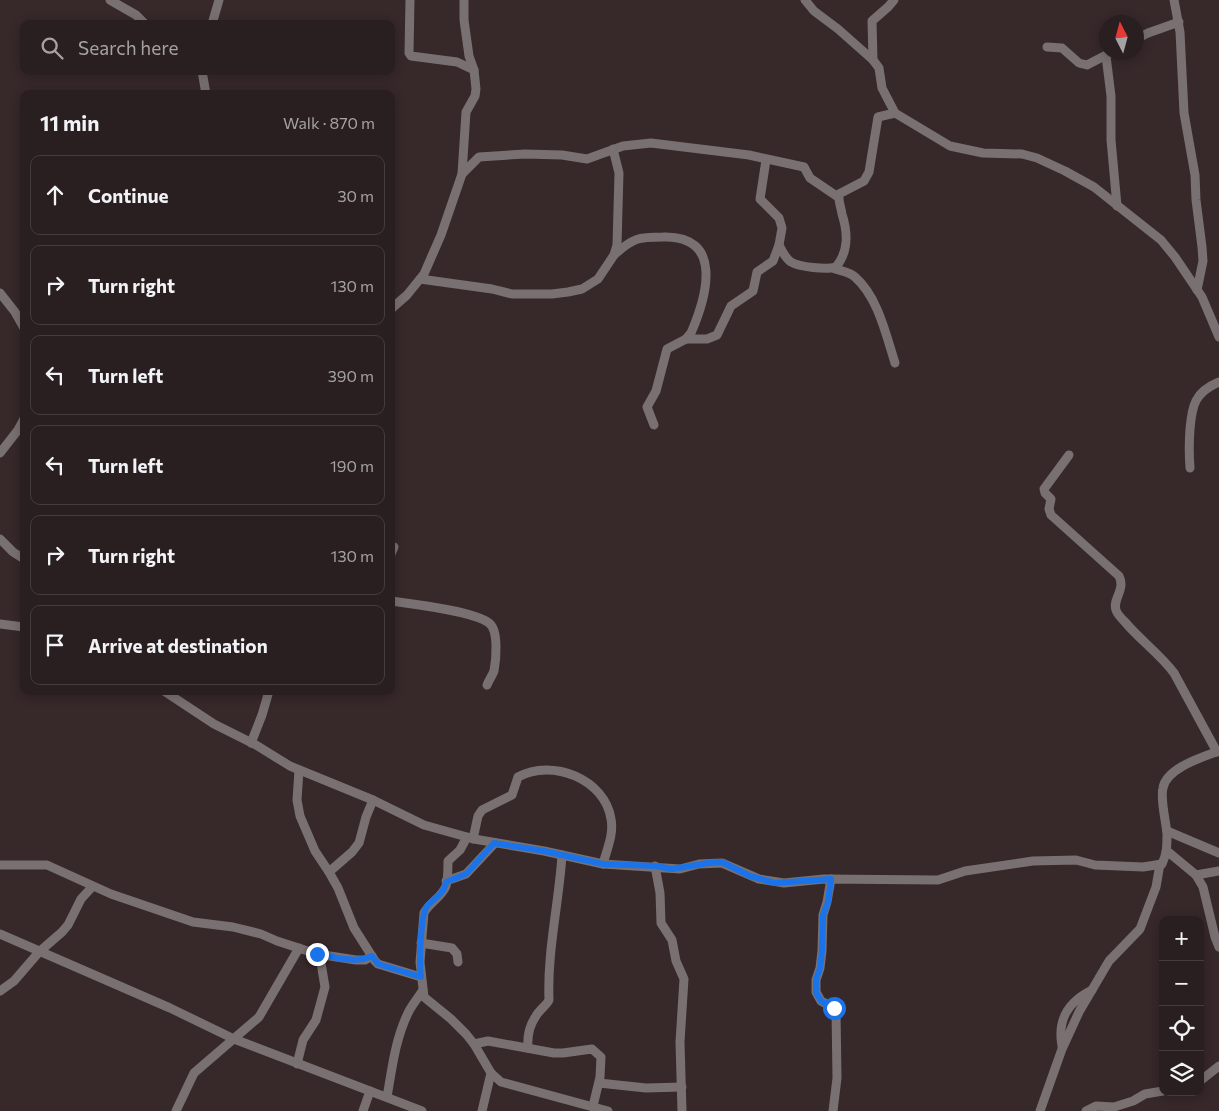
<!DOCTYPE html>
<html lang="en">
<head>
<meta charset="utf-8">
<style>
	body { margin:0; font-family:Commissioner,sans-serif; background:#352b2d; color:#f1f3f6 }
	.controls { position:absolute; right:15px; bottom:15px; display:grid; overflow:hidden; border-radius:10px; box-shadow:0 2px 12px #0003 }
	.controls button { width:45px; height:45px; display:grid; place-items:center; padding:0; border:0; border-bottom:1px solid #453c3e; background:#291e20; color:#f1f3f6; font:25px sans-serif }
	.compass { position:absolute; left:1099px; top:15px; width:45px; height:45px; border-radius:50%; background:#291e20; box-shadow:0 2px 12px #0003; rotate:354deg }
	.stop { position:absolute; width:15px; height:15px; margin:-11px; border:4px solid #1a73e8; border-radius:50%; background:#fff }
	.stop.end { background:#1a73e8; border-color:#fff; box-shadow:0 1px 5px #0008 }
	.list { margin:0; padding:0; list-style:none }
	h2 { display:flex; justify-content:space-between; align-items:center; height:65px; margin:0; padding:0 20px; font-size:21px }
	h2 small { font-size:16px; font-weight:400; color:#a5a2a5 }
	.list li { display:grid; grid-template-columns:32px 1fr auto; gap:15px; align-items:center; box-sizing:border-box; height:80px; margin:0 10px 10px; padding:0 10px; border:1px solid #453c3e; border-radius:10px }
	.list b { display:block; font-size:19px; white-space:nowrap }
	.list em { font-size:16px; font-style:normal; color:#a5a2a5 }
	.icon { flex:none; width:28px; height:28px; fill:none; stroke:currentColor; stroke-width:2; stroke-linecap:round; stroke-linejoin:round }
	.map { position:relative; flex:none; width:1219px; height:1111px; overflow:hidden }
	.search { position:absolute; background:#291e20; box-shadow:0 2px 12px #0003; left:20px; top:20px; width:375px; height:55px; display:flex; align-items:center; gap:12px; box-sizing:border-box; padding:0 18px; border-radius:10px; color:#a5a2a5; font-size:19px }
	.panel { position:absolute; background:#291e20; box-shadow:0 2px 12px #0003; left:20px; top:90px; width:375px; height:605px; border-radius:10px }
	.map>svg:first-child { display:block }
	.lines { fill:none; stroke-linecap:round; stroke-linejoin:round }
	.minor { stroke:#797071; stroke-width:9 }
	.route { stroke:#1a73e8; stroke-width:6 }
</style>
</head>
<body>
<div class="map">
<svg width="1219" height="1111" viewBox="0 0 1219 1111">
	<rect width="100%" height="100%" fill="#37282a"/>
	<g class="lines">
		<!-- minor -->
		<g class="minor">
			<polyline points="110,0 136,15 145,24"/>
			<polyline points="410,0 409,53 411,56 457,62 474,70"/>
			<polyline points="805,0 814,11 838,29 873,60 879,68 882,88 895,113 950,146 983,153 1022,154 1037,158 1065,171 1094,187 1161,240 1175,257 1202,297 1219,337"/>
			<polyline points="1174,0 1180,32 1184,113 1195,175 1196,200 1202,247 1203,261 1197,290"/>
			<polyline points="212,24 219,0"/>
			<polyline points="1136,39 1148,33 1179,22"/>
			<polyline points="1047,47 1062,48 1079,63 1087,65 1112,52"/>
			<polyline points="1106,56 1111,96 1111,140 1117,206"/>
			<polyline points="873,60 872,21 888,7 894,0"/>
			<polyline points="202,71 206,94"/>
			<polyline points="462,174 479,157 525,154 562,155 587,159 623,146 651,143 749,155 804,167 810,178 838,197"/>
			<path d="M779,245C782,251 785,258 791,262C799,267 827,270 836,267C849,251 848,233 842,214C841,207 838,201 839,194L864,181L869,172L878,117L895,113"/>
			<path d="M614,255C633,238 638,237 663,237C724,235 707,296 691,333L686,339L667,349L656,391L647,407L654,425"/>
			<path d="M833,268C840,271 850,272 855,277C878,297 886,335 895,363"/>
			<polyline points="420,279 492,289 512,294 552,294 568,292 582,289 598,279 614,255 617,245 619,173 613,149"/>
			<polyline points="0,293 15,312 24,328"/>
			<polyline points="391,309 407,295 424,274 441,235 462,174 466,112 475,96 476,89 474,70 469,56 464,20 464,0"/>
			<polyline points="686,339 707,339 717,335 731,306 753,291 757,272 773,261 779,245 782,228 779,218 760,199 766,160"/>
			<polyline points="0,453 18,430 24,419"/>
			<path d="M1069,455L1044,489L1045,493L1051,499L1049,509L1051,515L1119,576C1126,590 1112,599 1116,610C1117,614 1122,619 1125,622C1140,640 1160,654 1174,673L1217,752"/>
			<path d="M1190,468C1189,455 1189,442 1190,429C1192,405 1195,392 1219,382"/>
			<polyline points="0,539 13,552 24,559"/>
			<polyline points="391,554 394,547"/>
			<path d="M391,601C412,604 474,611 489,623C499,630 496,660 494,671C492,676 489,680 487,685"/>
			<polyline points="0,624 24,627"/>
			<path d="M164,691L214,724L256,745L290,766L373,800L424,825L474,839L544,851L603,864L680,869L699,864L722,863L759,879L784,883L824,879L938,880L965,871L1033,861L1076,860L1095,865L1143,867L1162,864C1167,854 1167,845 1167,834C1166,821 1160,799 1163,788C1166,768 1203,757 1219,751"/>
			<polyline points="251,743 262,715 269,691"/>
			<polyline points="299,770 297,800 300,816 315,851 329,872 338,888 354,928 375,961 378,964 421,977"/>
			<polyline points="1167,831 1219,853"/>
			<path d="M467,837L460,850L448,861C448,869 448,879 446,886C442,897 429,903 424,913L420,962L424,997L451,1019L466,1034L474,1044L491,1073L501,1082L608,1111"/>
			<path d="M473,839L478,816L482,810L512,795L518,777C552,758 605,779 611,819C614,834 607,849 603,864"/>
			<polyline points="1167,851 1196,875 1203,887 1215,937 1219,947"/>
			<polyline points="0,865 47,865 111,894 193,922 233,927 261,934 277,941 317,954 356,960 365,960 372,956"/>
			<polyline points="655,866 660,893 661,923 672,940 676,961 684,979 680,1042 682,1111"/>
			<polyline points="329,872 352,852 359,843 366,817 373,800"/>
			<polyline points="1196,875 1219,871"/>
			<polyline points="831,879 827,902 823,915 822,951 820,968 816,980 816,992 821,1001 834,1008 836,1012 837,1078 833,1111"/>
			<polyline points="446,881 466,874 495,843"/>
			<polyline points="0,934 170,1008 234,1039 422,1111"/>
			<polyline points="421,943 452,948 457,954 458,962"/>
			<polyline points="0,991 14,981 39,952 62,932 68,925 81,899 92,887"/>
			<polyline points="474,1044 488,1041 554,1053 563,1053 592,1049 601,1057 600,1077 593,1106"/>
			<path d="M1062,1046C1057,1019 1068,1002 1092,990"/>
			<path d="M528,1048C527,1036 529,1026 536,1016C539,1010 546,1006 549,1000C547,951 559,903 562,855"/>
			<polyline points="297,1064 303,1040 316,1020 325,987 321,963 317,954"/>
			<polyline points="1200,1081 1219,1066"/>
			<polyline points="599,1083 646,1088 682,1087"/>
			<path d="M387,1097C392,1069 395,1040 408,1013C412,1005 418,998 423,990"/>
			<polyline points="176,1111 194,1073 259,1017 299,948"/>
			<polyline points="363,1111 370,1091"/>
			<polyline points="482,1111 491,1073"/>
			<polyline points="1040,1111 1062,1049 1079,1012 1109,961 1140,929 1156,887 1160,864"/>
			<polyline points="1086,1111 1096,1106 1114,1107 1133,1101 1145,1094 1163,1091"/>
		</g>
	</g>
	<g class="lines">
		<!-- route -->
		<path class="route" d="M317,954C335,957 355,964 372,956L378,964L421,977C419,964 420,917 427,906C434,898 445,893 446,882L466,874L494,843L544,851L603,864L656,866L672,869L708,863L722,862L750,876L775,883L831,879L828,902L823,915L822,951L820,968L816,980V992L821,1001L834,1008"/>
	</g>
</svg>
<div class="controls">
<button>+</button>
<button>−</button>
<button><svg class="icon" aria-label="locate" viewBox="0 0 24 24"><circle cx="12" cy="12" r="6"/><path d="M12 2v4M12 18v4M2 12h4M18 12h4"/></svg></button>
<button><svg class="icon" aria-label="layers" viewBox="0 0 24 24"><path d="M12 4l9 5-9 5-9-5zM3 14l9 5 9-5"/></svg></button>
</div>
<svg class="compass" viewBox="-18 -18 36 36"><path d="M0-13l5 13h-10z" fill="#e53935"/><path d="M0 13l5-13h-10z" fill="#a5a2a5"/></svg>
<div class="stop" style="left:834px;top:1008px"></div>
<div class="stop end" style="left:317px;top:954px"></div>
<div class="search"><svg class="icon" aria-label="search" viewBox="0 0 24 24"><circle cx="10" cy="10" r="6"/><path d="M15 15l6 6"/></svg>Search here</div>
<section class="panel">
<h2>11 min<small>Walk · 870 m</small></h2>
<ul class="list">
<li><svg class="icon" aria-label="ahead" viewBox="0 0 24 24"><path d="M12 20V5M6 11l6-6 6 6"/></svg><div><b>Continue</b></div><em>30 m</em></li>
<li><svg class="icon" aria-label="right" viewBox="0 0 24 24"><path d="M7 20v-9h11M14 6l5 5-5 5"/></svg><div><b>Turn right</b></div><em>130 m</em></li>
<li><svg class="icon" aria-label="left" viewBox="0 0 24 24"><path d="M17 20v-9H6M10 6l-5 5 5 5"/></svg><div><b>Turn left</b></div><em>390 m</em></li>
<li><svg class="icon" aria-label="left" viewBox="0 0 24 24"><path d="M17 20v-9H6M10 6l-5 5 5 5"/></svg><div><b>Turn left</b></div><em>190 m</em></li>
<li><svg class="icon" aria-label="right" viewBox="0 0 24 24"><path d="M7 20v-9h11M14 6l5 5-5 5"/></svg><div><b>Turn right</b></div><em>130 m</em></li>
<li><svg class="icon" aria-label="arrive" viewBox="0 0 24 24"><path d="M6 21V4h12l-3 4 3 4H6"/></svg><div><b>Arrive at destination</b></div></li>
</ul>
</section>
</div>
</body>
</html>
